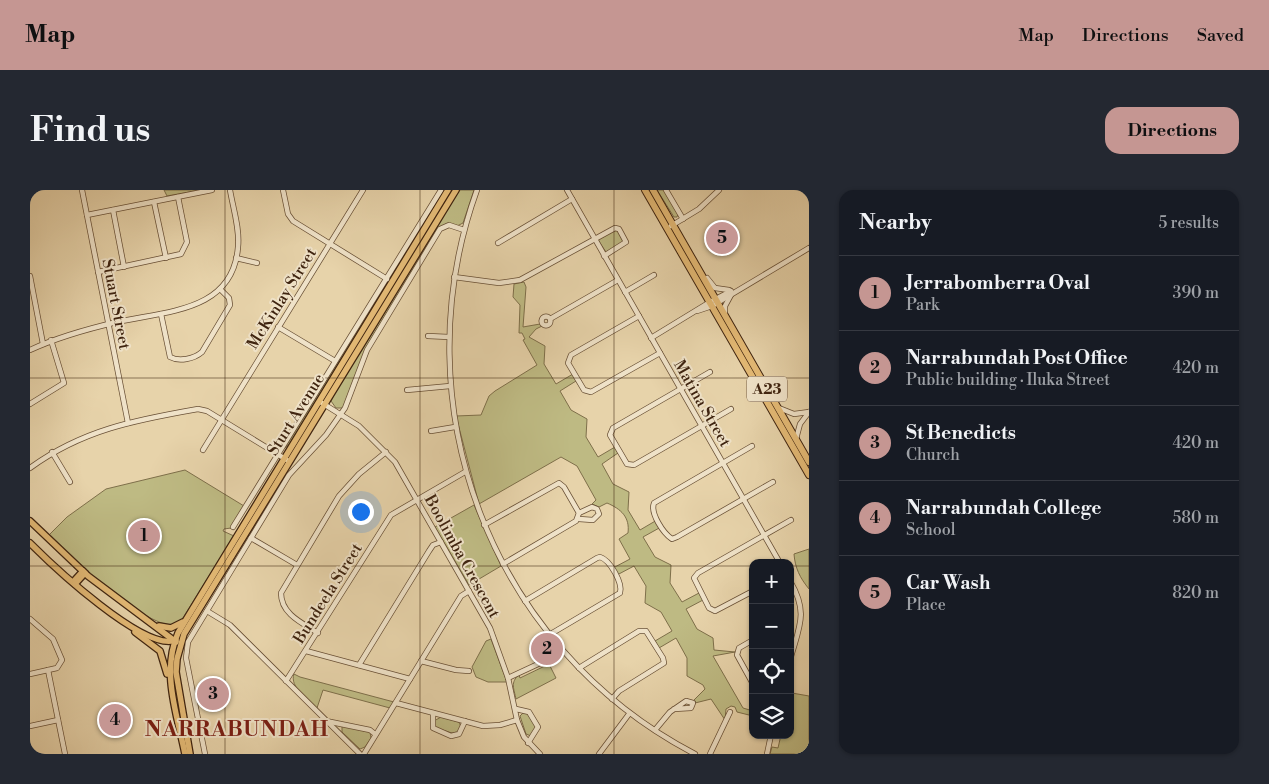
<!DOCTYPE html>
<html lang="en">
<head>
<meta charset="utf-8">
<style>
	body { margin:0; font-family:"Libre Bodoni",serif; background:#242831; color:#f1f3f6 }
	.controls { position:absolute; right:15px; bottom:15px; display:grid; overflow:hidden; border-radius:10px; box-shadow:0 1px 4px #0004 }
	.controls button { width:45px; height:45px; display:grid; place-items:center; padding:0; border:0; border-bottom:1px solid #363941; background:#171b24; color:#f1f3f6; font:25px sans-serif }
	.you { position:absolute; left:330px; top:321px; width:18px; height:18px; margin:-12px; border:4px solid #fff; border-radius:50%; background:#1a73e8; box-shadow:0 0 0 8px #1a73e833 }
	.badge { display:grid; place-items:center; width:32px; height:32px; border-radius:50%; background:#c59692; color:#111; font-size:16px; font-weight:700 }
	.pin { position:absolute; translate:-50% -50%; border:2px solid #fff; box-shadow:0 1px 5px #0006 }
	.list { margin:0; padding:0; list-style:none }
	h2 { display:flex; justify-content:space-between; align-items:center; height:65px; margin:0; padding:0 20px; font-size:21px }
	h2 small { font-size:16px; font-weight:400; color:#9ea1a6 }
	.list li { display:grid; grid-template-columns:32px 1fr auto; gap:15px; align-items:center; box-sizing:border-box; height:75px; padding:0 20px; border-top:1px solid #363941 }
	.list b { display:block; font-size:19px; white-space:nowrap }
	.list p { margin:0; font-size:16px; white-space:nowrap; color:#9ea1a6 }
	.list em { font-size:16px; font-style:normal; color:#9ea1a6 }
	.icon { flex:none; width:28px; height:28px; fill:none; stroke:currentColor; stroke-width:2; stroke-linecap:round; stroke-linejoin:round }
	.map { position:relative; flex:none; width:779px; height:564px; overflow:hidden; border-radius:15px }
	header { display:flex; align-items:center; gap:30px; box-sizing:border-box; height:70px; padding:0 25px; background:#c59692; color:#111 }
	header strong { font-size:24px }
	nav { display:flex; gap:28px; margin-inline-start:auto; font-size:18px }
	.intro { display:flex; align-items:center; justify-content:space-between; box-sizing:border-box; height:120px; padding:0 30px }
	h1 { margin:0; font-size:35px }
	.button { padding:12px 22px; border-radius:15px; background:#c59692; color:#111; font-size:18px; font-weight:700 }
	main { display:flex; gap:30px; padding:0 30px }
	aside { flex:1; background:#171b24; border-radius:15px; box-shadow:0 1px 4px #0004 }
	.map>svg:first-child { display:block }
	.green { fill:#beba83; stroke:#7e6f4a }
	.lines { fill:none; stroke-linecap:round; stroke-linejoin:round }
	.minor-casing { stroke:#695036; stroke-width:6 }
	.major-casing { stroke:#3f2410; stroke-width:8 }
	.highway-casing { stroke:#3f2410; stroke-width:8 }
	.minor { stroke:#efe2c8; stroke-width:4.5 }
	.major { stroke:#e4ba75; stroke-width:5.5 }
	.highway { stroke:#e4ba75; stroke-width:6 }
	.grid { fill:none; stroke:#3f2410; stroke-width:1; stroke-opacity:0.55 }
	.labels { text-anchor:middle; stroke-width:4; stroke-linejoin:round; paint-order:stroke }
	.shield { fill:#efe2c8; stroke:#745d47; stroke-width:1 }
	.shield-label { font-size:15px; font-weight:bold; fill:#3f2410 }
	.street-label { font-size:16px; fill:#3f2410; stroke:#efe2c8 }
	.district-label { font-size:21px; font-weight:bold; letter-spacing:1px; fill:#7a1f14; stroke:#efe2c8 }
</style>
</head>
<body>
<header>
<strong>Map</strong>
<nav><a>Map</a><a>Directions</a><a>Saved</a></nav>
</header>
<div class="intro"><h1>Find us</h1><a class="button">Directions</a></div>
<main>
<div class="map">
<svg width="779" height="564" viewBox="0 0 779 564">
	<rect width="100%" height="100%" fill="#e7d3aa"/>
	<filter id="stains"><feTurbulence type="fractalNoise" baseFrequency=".004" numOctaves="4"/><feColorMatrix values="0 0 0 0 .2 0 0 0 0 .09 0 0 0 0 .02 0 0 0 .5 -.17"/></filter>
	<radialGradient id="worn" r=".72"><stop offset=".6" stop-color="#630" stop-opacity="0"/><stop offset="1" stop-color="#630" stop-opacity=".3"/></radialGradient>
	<!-- green -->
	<g class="green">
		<polygon points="134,0 170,0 137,6"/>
		<polygon points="412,0 416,0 368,77 362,83"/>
		<polygon points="429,0 444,0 433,33 427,36 416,34 409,38 341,149 313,218 306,218 301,211 306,200"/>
		<polygon points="627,0 634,0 648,24 647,27 644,27"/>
		<polygon points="587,39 595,51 576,62 568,50"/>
		<path d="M494,92L496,97L493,137L510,134L512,136L506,139L499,147L515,156L514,174L526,194L543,184L546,191L530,201L541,220L557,229L556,247L568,267L585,257L588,263L572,274L583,294L599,302L598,320L610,340L627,330L631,337L613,347L625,367L641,375L640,393L652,412L669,403L673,410L656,419L667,439L683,448L684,460L705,462L683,466L713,518L723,521V526L707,522L705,517L701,516L696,519L695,530L681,509L665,513L663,511L675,499L673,495L657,486V468L646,448L629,458L625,451L642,441L631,422L615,413L616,396L604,376L587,385L583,378L600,369L589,349L598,343C600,327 591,319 577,313L569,317L562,314L566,310L547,276L531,267L449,314L426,226L451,225L459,206L465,201L507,175L493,150L495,149L492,143H489L490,115L483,107L484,94Z"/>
		<polygon points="353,98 350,107 261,253 255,258"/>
		<path d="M155,280L214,316L201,338L194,339L193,341L204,346L151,431L143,436C109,432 45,371 19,345L37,327L76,299Z"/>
		<polygon points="444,315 471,376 439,395 405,337"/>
		<path d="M779,359V399C770,388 765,378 764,364Z"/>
		<polygon points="461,449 477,492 458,492 446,487 442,477 456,451"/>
		<path d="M519,474L526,488L486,509C484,499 480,492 489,485L490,488Z"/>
		<path d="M264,484L270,487L364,512L360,518L293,500L287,518C279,510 259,497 264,484Z"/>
		<polygon points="762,503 779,506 779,564 740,564 742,557 748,558 751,545 760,545"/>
		<polygon points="493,523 498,523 506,537 501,546 496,544 490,526"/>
		<polygon points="411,527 429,532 431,537 428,542 422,543 406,538 404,531"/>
		<polygon points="312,536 340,542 341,548 335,557 330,559 312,542"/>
	</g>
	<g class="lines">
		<defs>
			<g id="minor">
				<polyline points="52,0 98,233"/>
				<polyline points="253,0 258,24 263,31 357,89"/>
				<path d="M447,0C369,216 461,458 665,564"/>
				<polyline points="537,0 750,373"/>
				<polyline points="636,0 653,29"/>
				<polyline points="124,12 136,68"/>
				<polyline points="83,20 94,77"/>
				<polyline points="57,25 182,0"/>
				<polyline points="641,36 669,19 689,0"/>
				<polyline points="468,53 542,9"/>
				<polyline points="206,68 227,73"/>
				<polyline points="68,82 151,64 157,52 148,7"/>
				<polyline points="0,86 13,154"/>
				<polyline points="424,87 469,93 490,90 585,38 589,39 596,52 574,66"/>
				<polyline points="677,88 685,98 699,100"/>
				<polyline points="595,102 624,85"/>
				<polyline points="667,121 682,116 779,58"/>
				<polyline points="695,123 695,116 701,105"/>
				<path d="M131,124L140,167C149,172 164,169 172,162L200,115L199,108L190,99"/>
				<polyline points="609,126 541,165 538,173 554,200 561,202 630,163"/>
				<circle cx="516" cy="131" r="4.5"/>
				<polyline points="520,129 588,90"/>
				<polyline points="248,137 305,171"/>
				<polyline points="398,146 419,147"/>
				<polyline points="621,148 680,112 701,101"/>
				<path d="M0,160C28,147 57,139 87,132C136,121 203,122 208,57C210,39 203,18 200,0"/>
				<polyline points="680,182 583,238 580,245 597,274 604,275 701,219"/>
				<polyline points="377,200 420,196"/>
				<polyline points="292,213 329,236 365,272 460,438 478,488 487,530 494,547 510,564"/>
				<polyline points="0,214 34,193 21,150"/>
				<polyline points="749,218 764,224 779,222"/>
				<polyline points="401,241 425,237"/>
				<polyline points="766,249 770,234 779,222"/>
				<path d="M722,256L624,313C620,323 633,343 642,349L647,347L743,292"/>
				<polyline points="173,260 333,0"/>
				<polyline points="22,262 40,292"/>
				<path d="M0,278C52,240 105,230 168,219L177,221L257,270"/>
				<polyline points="549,329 563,330 569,324 567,319 562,317 549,323"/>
				<polyline points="454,335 529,293 534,297 549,323 546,331 473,374"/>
				<polyline points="203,337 411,0"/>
				<polyline points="221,348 267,375"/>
				<path d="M760,391C779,423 769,437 760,470"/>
				<polyline points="723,401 685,421 679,418 664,388 668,383 761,330"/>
				<path d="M495,411L567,368L570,367C580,370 593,393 590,403L519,445"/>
				<polyline points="177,421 200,435 330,564"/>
				<polyline points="0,429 23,449 32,470 27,478 0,484"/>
				<path d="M288,443C272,433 251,424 251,403L309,306L329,284L356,262"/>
				<polyline points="723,450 709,458 707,465 723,494"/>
				<polyline points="276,461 380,489"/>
				<polyline points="391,471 426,480 439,481"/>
				<polyline points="329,475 399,361 403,355 411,352"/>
				<polyline points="549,478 609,441 616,441 633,468 634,473 589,501 582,509"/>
				<polyline points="18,480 35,564"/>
				<polyline points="478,488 521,468 531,459"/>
				<polyline points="256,491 361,325 435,282"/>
				<polyline points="366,513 453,536 470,535 487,530"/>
				<polyline points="486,519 499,522 508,537 498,553"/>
				<polyline points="403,523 403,538 421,546 429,544 435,531"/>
				<polyline points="296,531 340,540 345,544"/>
				<polyline points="0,536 28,530"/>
				<polyline points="625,540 640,522 656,511 663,513 661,518 644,519"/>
				<polyline points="175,564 156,468 158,452 259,285 296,245 315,218 337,160 410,39 419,35 434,40"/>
				<polyline points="334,564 431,406 439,401"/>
				<polyline points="569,564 599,524"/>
				<polyline points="680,564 700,522"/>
				<polyline points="737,564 741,545"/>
			</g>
			<g id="major">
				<polyline points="0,331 58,386 146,452"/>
				<path d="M0,353C22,375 115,463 146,450"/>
				<polyline points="43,392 53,381"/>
				<polyline points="45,394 55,383"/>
				<polyline points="129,436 141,438 153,432"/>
				<polyline points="105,442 130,461 137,484"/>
				<path d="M155,564C147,524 131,482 148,443L418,0"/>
				<polyline points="160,564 146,482 147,469 154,444 426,0"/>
			</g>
			<g id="highway">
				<polyline points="615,0 779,285"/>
				<polyline points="623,0 779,272"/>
			</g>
		</defs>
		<!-- minor casing -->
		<use href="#minor" class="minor-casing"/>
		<!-- major casing -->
		<use href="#major" class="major-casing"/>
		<!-- highway casing -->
		<use href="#highway" class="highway-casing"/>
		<!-- minor -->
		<use href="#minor" class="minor"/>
		<!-- major -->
		<use href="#major" class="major"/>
		<!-- highway -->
		<use href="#highway" class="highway"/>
	</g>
	<!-- grid -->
	<path class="grid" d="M195,0V564M390,0V564M584,0V564M0,188H779M0,376H723M760,376H779"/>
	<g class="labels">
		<!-- shield labels -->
		<rect class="shield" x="717" y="186.5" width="40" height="25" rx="4"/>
		<g class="shield-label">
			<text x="737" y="204">A23</text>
		</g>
		<!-- street labels -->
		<g class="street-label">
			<text transform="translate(251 108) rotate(-58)" y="6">McKinlay Street</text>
			<text transform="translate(87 114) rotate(79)" y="6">Stuart Street</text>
			<text transform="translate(673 213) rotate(60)" y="6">Matina Street</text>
			<text transform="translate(265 224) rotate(-58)" y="6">Sturt Avenue</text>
			<text transform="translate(433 366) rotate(61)" y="6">Boolimba Crescent</text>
			<text transform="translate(297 403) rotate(-58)" y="6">Bundeela Street</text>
		</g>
		<!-- district labels -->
		<g class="district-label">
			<text x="207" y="546">NARRABUNDAH</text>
		</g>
	</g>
	<rect width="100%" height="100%" filter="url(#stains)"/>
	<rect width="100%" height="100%" fill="url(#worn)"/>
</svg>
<div class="controls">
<button>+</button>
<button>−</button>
<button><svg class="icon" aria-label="locate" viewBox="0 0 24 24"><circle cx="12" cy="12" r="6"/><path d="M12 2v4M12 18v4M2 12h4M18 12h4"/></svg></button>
<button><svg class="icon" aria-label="layers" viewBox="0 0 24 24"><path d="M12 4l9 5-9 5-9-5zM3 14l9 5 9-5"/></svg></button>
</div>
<div class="you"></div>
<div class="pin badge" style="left:114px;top:346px">1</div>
<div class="pin badge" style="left:517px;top:459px">2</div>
<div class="pin badge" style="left:183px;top:504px">3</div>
<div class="pin badge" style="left:85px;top:530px">4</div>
<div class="pin badge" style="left:692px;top:48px">5</div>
</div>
<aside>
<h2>Nearby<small>5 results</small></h2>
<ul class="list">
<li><span class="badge">1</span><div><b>Jerrabomberra Oval</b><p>Park</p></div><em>390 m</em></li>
<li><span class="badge">2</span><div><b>Narrabundah Post Office</b><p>Public building · Iluka Street</p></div><em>420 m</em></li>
<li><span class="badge">3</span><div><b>St Benedicts</b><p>Church</p></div><em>420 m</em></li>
<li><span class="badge">4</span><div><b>Narrabundah College</b><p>School</p></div><em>580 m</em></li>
<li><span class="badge">5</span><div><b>Car Wash</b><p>Place</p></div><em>820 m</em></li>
</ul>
</aside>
</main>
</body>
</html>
